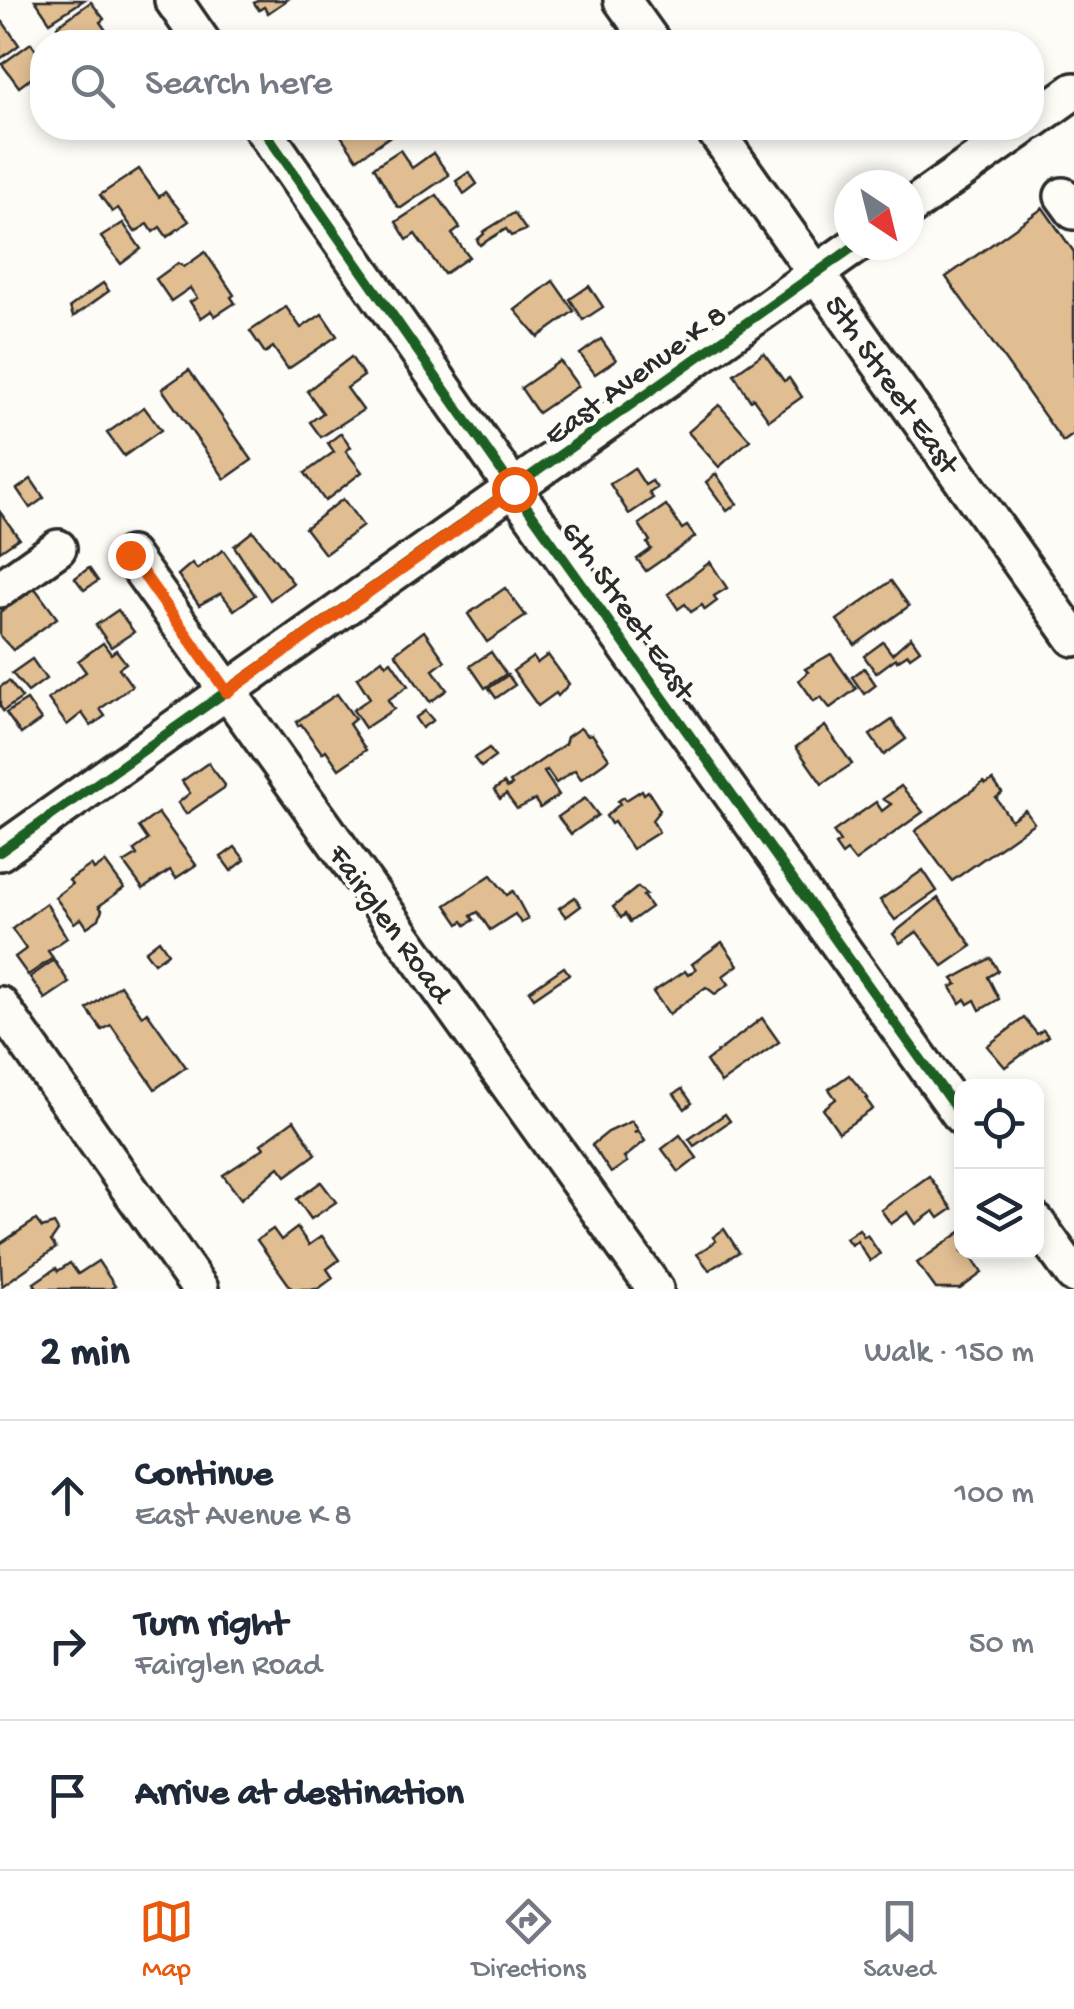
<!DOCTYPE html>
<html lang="en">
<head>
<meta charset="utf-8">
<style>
	body { margin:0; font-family:"Gochi Hand",sans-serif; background:#f6f6f7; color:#1f2937 }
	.controls { position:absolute; right:30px; bottom:30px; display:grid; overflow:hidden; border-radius:20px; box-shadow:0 5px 15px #0003 }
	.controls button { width:90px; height:90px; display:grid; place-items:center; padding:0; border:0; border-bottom:2px solid #e0e1e3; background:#fff; color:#1f2937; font:50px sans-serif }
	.compass { position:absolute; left:834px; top:170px; width:90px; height:90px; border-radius:50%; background:#fff; box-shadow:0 5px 15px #0003; rotate:145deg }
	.stop { position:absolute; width:30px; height:30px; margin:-22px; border:8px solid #ea580c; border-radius:50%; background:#fff }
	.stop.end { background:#ea580c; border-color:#fff; box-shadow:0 2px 10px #0008 }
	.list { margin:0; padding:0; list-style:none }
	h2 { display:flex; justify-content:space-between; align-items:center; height:130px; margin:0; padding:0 40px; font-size:42px }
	h2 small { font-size:32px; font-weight:400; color:#747a83 }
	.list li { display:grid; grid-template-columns:65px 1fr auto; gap:30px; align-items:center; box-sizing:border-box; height:150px; padding:0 40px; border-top:2px solid #e0e1e3 }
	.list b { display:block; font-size:38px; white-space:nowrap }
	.list p { margin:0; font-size:32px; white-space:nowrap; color:#747a83 }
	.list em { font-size:32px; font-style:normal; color:#747a83 }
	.icon { flex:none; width:55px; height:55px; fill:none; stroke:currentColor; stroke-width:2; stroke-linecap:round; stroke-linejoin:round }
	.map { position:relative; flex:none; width:1074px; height:1289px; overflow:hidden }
	.search { position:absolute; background:#fff; box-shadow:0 5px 15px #0003; left:30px; right:30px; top:30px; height:110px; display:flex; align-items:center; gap:25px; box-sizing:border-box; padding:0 35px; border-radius:40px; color:#747a83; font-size:38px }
	.sheet { height:580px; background:#fff }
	nav { display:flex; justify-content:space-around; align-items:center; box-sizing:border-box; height:140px; border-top:2px solid #e0e1e3; background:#fff; font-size:28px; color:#747a83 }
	nav a { display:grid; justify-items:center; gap:5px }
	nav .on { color:#ea580c }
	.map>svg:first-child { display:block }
	.building { fill:#e0be92; stroke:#2b2b2b; stroke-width:2.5 }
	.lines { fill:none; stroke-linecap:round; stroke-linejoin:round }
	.minor-casing { stroke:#2b2b2b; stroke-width:42 }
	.minor { stroke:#fdfcf7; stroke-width:35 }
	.cycleway-casing { stroke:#fdfcf7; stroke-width:16 }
	.cycleway { stroke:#1b5e20; stroke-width:10 }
	.route { stroke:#ea580c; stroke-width:12 }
	.labels { text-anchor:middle; stroke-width:8; stroke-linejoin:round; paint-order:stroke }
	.street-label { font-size:32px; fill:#2b2b2b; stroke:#fdfcf7 }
</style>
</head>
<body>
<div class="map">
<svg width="1074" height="1289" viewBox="0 0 1074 1289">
	<rect width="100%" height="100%" fill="#fdfcf7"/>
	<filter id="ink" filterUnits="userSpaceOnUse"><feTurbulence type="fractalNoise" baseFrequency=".01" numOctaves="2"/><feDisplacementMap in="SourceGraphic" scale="20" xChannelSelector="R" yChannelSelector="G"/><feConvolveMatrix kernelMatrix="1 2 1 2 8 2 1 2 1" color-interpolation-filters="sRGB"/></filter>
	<g filter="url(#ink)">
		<!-- building -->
		<g class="building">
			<polygon points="35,0 84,0 50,22"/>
			<polygon points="259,0 287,0 268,13 264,7 259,10 254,3"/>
			<polygon points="91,2 104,19 100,22 114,42 78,42 73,35 66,40 61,37 56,42 49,42 46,37 58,28 57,26"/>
			<polygon points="3,22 19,45 0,59 0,24"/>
			<polygon points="31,43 42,59 42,70 19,87 2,64"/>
			<polygon points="340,128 402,128 357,159 337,130"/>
			<polygon points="432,128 459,128 441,140"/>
			<polygon points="400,150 412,168 433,153 449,175 401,208 397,206 374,167"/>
			<polygon points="139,169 159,197 165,192 189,221 167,237 160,227 153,232 148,224 135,232 118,208 112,212 100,195"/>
			<polygon points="469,172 477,184 464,194 456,181"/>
			<polygon points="437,195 460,228 452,234 469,257 444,274 415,234 407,240 396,222"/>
			<polygon points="1043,208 1074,252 1074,434 1063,442 946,277"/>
			<polygon points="514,213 526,230 511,236 506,229 480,245 477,240 484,234 483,232"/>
			<polygon points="123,223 141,249 121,264 101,237"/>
			<polygon points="205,252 234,295 231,297 235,303 215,316 211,311 201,318 190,302 197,298 190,288 171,301 156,279 178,263 184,267"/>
			<polygon points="553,281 574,311 538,337 515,310"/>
			<polygon points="103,283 109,291 73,317 70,307"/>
			<polygon points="589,286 603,307 583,320 570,299"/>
			<polygon points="286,307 301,328 322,314 337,336 288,369 273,347 265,353 250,331"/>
			<polygon points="601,339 616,360 595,374 580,354"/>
			<polygon points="764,353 784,381 789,378 802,397 769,420 753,398 750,400 734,374"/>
			<polygon points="351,357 364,376 347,388 363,410 321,437 310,422 323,413 307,391"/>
			<polygon points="560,361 578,386 538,413 521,388"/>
			<polygon points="189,370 252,460 225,479 162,389"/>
			<polygon points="719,405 750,440 719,467 688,432"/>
			<polygon points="144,407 161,430 124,456 107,433"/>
			<polygon points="341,433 351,447 346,451 362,472 325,501 305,473 334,452 328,443"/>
			<polygon points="634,468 645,485 652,481 657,488 649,493 653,498 629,514 610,484"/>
			<polygon points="716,474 737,504 727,511 706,482"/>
			<polygon points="31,479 44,498 30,508 17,489"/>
			<polygon points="343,499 363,526 325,554 305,528"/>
			<polygon points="666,505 682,529 687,526 695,537 646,571 637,559 651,549 647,543 650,541 639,524"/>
			<polygon points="0,512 19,538 0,551"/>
			<polygon points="253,531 293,583 270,600 234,546"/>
			<polygon points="223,550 255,595 234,610 221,593 199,605 178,575 192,563 197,569"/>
			<polygon points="710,562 727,588 714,596 717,601 705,610 702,605 691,612 685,604 678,609 668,594"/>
			<polygon points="89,568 98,581 84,590 75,578"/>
			<polygon points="891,581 909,606 855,645 837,620"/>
			<polygon points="34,587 57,618 13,650 0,636 0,612"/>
			<polygon points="505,588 526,616 487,642 468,614"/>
			<polygon points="118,610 134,632 111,647 96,625"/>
			<polygon points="424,631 445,661 433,670 447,690 430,702 395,653"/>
			<polygon points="911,637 920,650 910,657 908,654 897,661 896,658 876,673 864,656 883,642 892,654"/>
			<polygon points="103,643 111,654 116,650 126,663 119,668 132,686 100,709 105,716 91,726 82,713 67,725 48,699 86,672 78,661"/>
			<polygon points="491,652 506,674 485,688 470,666"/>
			<polygon points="831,654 856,689 830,708 821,697 814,701 799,680 808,672 805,669"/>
			<polygon points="548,655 569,684 558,696 556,693 538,706 513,671 533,657 537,663"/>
			<polygon points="32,659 46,679 28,692 12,673"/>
			<polygon points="382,659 386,665 391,661 408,686 388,700 394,709 365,728 353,710 370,698 357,678"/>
			<polygon points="864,668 876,685 864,694 852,677"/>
			<polygon points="508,675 515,685 496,698 489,688"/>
			<polygon points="9,681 22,698 3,711 0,706 0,687"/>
			<polygon points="337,694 355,719 349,724 366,750 339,769 326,750 322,753 301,724 298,726 296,722"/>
			<polygon points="27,700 41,720 21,734 6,713"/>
			<polygon points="425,711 433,720 422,728 415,718"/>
			<polygon points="892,720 906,739 884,755 870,735"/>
			<polygon points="825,726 852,764 822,784 796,747"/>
			<polygon points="580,728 588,735 592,734 609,758 605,762 581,779 575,770 556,783 547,770 544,772 559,795 540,808 535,800 517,809 506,794 500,799 494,790 504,783 507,788 512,785 510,782 565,744 567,737"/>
			<polygon points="489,748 495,757 481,767 474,758"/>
			<polygon points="208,763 225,785 224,788 186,814 178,803 190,793 182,781"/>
			<polygon points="993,780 1002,793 996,798 1011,820 1025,810 1034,823 952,881 915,831 984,782 986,784"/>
			<polygon points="901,786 923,812 855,861 847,851 842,855 835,845 840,842 833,832 876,802 882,811 891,804 883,799"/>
			<polygon points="642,790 644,794 648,791 660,810 652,820 659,832 632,849 614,822 611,824 606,816 620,804 618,801 624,797 626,800"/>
			<polygon points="585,798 598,815 571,834 558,817"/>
			<polygon points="158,813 196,865 176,878 170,870 143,889 124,863 137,855 134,850 148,840 139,827"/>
			<polygon points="235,847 245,860 231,871 221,857"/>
			<polygon points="105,862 124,888 99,906 102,910 99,919 87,927 81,918 74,923 55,897 72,884 69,880 91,865 94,870"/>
			<polygon points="923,870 937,891 895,920 880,900"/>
			<polygon points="491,875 507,895 513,891 528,919 521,923 515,914 490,930 478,912 471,916 474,920 466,925 463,921 459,924 446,905"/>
			<polygon points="638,887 646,894 643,896 651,907 630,922 625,914 621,918 613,907"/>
			<polygon points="575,897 581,906 566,917 559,908"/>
			<polygon points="938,898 972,946 943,966 917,932 900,943 893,934"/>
			<polygon points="46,903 67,938 48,951 53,958 28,975 15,957 26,949 12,929"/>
			<polygon points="159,940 168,953 154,963 145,951"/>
			<polygon points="722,942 738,965 723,976 729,984 715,994 706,987 669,1014 653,992 685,971 688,975 696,969 692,964"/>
			<polygon points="991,958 998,971 988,977 999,999 980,1010 975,1000 968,1004 965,999 960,1003 951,987 957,984 953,979"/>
			<polygon points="54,960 69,983 45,999 30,977"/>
			<polygon points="564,967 569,974 534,998 529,991"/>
			<polygon points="120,985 142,1016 147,1012 186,1067 155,1089 111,1025 102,1030 87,1009"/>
			<polygon points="762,1018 779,1042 721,1083 706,1061"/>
			<polygon points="1024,1018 1037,1034 1043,1030 1048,1036 1005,1067 987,1046"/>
			<polygon points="849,1075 868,1098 866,1099 873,1109 839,1132 823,1109 836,1099 829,1089"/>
			<polygon points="682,1089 692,1103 685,1109 674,1094"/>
			<polygon points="725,1114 730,1121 694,1146 689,1139"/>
			<polygon points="294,1120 316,1154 286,1176 279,1167 241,1199 223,1175 264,1148 261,1144"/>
			<polygon points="632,1121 638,1130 634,1133 639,1132 645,1141 624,1158 627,1162 611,1173 592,1145 608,1132"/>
			<polygon points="680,1135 697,1158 679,1172 662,1149"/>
			<polygon points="929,1176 952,1209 939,1218 934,1211 916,1224 908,1212 891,1224 881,1210"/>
			<polygon points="321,1182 336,1202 311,1219 297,1199"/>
			<polygon points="36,1220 42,1228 54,1224 58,1231 51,1241 56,1248 2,1286 0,1244"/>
			<polygon points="297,1228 309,1245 322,1236 339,1260 327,1269 333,1278 318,1289 292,1289 257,1240 273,1229 281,1240"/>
			<polygon points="724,1229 739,1252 709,1270 697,1254 716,1241 713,1237"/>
			<polygon points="859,1229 864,1237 867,1235 880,1254 870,1261 857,1241 851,1245 846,1238"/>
			<polygon points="962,1231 962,1252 982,1252 972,1258 982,1273 960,1289 936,1289 917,1263"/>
			<polygon points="98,1261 115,1286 110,1289 31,1289 36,1286 34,1283 56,1268 58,1271 70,1263 78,1274"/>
		</g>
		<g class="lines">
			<defs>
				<g id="minor">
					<polyline points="173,0 202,42"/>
					<polyline points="622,0 652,42"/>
					<polyline points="1032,121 1074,91"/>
					<polyline points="262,128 514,489 962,1117"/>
					<polyline points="713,128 1074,638"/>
					<polyline points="1063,196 1074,211"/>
					<polyline points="909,208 1022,128"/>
					<polyline points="130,555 655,1289"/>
					<polyline points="0,589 58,548"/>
					<polyline points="0,852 856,245"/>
					<polyline points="0,1005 200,1289"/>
					<polyline points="1036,1222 1074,1275"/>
				</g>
			</defs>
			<!-- minor casing -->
			<use href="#minor" class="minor-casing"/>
			<!-- minor -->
			<use href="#minor" class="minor"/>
			<defs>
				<g id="cycleway">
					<polyline points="262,128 514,489 962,1117"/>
					<polyline points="0,852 856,245"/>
				</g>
			</defs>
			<!-- cycleway casing -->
			<use href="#cycleway" class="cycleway-casing"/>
			<!-- cycleway -->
			<use href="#cycleway" class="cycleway"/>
		</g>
	</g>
	<g class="lines" filter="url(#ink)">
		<!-- route -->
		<polyline class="route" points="130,555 227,692 514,489"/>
	</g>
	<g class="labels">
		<!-- street labels -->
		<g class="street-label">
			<text transform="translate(634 373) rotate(-36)" y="11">East Avenue K 8</text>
			<text transform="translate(894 383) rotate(55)" y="11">5th Street East</text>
			<text transform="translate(630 609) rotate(55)" y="11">6th Street East</text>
			<text transform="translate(392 922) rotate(54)" y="11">Fairglen Road</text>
		</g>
	</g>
</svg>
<div class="controls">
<button><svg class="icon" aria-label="locate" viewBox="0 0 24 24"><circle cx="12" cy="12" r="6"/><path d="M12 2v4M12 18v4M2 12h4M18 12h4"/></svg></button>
<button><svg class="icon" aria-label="layers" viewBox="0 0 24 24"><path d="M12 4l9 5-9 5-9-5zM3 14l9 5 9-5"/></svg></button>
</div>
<svg class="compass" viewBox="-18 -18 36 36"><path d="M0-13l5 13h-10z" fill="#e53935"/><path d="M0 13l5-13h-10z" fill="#747a83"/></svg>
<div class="stop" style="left:514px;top:489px"></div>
<div class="stop end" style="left:130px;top:555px"></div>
<div class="search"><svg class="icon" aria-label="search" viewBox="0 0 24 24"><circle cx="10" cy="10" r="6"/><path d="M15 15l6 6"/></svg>Search here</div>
</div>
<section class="sheet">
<h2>2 min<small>Walk · 150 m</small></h2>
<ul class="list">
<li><svg class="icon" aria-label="ahead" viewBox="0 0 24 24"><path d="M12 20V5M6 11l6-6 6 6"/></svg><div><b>Continue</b><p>East Avenue K 8</p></div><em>100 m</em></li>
<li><svg class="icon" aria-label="right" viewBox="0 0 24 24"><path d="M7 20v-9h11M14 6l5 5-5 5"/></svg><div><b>Turn right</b><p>Fairglen Road</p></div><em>50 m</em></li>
<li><svg class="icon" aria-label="arrive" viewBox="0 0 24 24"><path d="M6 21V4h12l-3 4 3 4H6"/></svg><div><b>Arrive at destination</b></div></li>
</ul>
</section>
<nav>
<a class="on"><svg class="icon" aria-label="map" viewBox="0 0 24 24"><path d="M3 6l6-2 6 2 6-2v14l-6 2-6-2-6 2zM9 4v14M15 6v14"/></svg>Map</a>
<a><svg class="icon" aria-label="directions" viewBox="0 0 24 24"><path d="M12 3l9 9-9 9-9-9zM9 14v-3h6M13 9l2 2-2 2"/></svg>Directions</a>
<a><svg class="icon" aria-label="saved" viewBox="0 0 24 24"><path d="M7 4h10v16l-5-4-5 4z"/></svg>Saved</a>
</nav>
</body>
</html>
